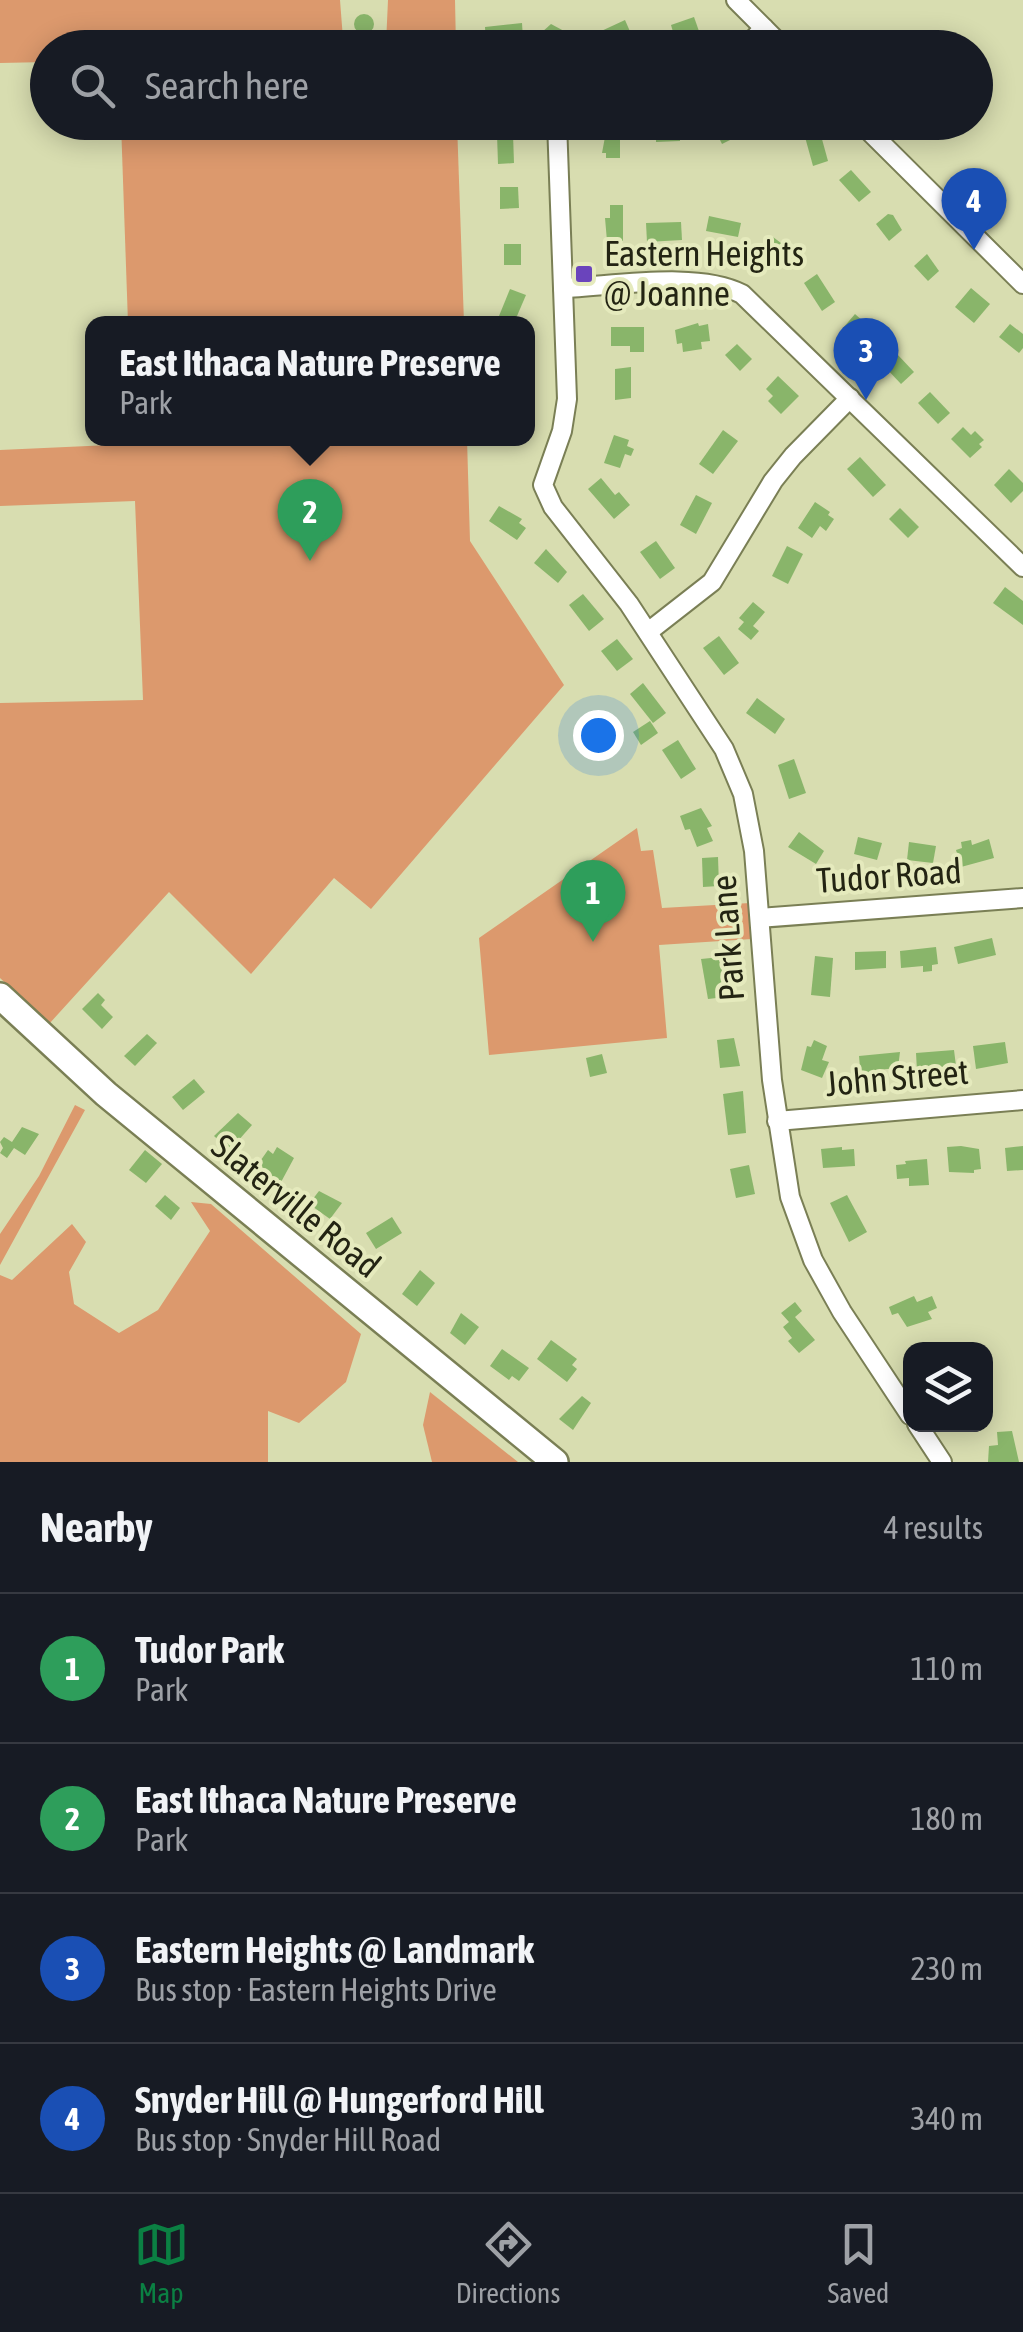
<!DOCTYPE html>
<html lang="en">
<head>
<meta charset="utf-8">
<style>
	body { margin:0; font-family:"Asap Condensed",sans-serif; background:#242831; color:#f1f3f6 }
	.controls { position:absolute; right:30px; bottom:30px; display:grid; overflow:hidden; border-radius:20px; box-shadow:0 5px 25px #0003 }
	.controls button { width:90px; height:90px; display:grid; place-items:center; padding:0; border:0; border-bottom:2px solid #363941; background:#171b24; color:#f1f3f6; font:50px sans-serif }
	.you { position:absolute; left:598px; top:735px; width:35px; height:35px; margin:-25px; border:8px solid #fff; border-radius:50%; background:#1a73e8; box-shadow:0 0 0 15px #1a73e833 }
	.badge { display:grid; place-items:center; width:65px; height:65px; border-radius:50%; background:#0b8043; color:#fff; font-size:32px; font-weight:700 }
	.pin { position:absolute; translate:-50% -82px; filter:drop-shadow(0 2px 5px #0008) }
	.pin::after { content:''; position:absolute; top:52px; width:35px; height:30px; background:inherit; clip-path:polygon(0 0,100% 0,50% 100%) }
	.popup { position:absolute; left:85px; top:316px; width:450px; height:130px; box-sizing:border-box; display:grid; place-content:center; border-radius:20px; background:#171b24; filter:drop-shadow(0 2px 8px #0005); font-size:32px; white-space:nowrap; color:#9ea1a6 }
	.popup b { font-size:38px; color:#f1f3f6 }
	.popup::after { content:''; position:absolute; left:50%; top:100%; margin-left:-20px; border:20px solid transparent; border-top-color:#171b24 }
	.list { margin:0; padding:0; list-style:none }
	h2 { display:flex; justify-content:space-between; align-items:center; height:130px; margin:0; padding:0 40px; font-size:42px }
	h2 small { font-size:32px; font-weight:400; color:#9ea1a6 }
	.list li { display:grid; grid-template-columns:65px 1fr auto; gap:30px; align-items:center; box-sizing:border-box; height:150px; padding:0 40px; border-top:2px solid #363941 }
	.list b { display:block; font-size:38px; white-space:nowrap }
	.list p { margin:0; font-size:32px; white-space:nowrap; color:#9ea1a6 }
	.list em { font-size:32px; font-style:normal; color:#9ea1a6 }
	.icon { flex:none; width:55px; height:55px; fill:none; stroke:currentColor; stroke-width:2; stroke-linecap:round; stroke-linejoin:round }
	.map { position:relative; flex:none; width:1023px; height:1462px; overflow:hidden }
	.search { position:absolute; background:#171b24; box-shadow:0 5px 25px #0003; left:30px; right:30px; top:30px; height:110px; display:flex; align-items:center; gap:25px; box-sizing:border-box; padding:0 35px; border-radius:55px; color:#9ea1a6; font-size:38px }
	.sheet { height:730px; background:#171b24 }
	nav { display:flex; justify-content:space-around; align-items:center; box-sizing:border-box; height:140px; border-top:2px solid #363941; background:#171b24; font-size:28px; color:#9ea1a6 }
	nav a { display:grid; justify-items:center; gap:5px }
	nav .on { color:#0b8043 }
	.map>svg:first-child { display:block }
	.green { fill:#dc996d }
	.building { fill:#89b56a }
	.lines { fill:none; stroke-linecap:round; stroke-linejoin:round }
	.minor-casing { stroke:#7a7f55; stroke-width:22 }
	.highway-casing { stroke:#7a7f55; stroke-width:30 }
	.minor { stroke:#fff; stroke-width:18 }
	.highway { stroke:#fff; stroke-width:25 }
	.poi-dot { fill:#6a44bc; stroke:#e5eabd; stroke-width:4 }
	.labels { text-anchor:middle; stroke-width:8; stroke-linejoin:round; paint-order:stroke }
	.poi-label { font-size:35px; fill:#232413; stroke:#e5eabd; text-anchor:start }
	.street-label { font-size:35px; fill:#232413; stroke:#e5eabd }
</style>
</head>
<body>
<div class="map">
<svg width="1023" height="1462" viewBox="0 0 1023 1462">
	<rect width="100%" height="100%" fill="#d8ddb0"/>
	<!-- green -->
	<g class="green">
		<polygon points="0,0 340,0 343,39 386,44 388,0 455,0 456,47 48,48 47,62 0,63"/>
		<polygon points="121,123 457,123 464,323 128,323"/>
		<polygon points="132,439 467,439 470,541 564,685 371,909 334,878 251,974 169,892 49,1024 0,978 0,703 143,700 135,501 0,506 0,450 132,444"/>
		<polygon points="637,828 641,851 653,850 662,908 750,903 752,939 659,945 667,1038 489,1055 479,938"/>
		<polygon points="75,1105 85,1110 0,1265 0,1234 39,1176"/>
		<polygon points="191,1202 211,1204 361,1334 346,1382 299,1423 268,1411 268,1462 0,1462 0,1275 12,1280 72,1224 86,1242 69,1272 74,1304 119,1333 158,1310 210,1231"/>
		<polygon points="430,1392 518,1462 432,1462 423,1425"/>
	</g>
	<!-- building -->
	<g class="building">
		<circle cx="364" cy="24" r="10"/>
		<polygon points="694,17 700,34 676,42 671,25"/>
		<polygon points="625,20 632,36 604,48 597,33"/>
		<polygon points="522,23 523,39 486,43 485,27"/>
		<polygon points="551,24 577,38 571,48 562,48 544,37 541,33"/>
		<polygon points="726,122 737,122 742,134 722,144 714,128"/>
		<polygon points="656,126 680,126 680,141 656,142"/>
		<polygon points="820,132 828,161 813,166 805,137"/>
		<polygon points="497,134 513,134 514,163 498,164"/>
		<polygon points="605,137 620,137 620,158 606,158 606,153 602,153"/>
		<polygon points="851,170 871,192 859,202 839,180"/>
		<polygon points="500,187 518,187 519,208 500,209"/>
		<polygon points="610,205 623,205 623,241 607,241 605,218 610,218"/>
		<polygon points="888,214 893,215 902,230 889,241 876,224"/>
		<polygon points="709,216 741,223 738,237 706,231"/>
		<polygon points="681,222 682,240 647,242 646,223"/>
		<polygon points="773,237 793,252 785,264 781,260 779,263 764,250"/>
		<rect x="504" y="244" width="17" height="21"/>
		<polygon points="927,254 939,271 928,281 914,266"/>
		<polygon points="817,274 835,302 822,311 804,283"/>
		<polygon points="971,288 990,304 974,323 955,307"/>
		<polygon points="510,289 526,295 514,323 499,316"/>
		<polygon points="855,314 873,330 861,344 843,328"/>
		<polygon points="698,323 699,326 708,324 710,341 701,342 702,349 683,352 682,343 677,344 675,330"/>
		<polygon points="1010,324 1023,334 1023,348 1019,353 999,337"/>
		<polygon points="611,327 644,327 644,352 630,352 630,346 611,346"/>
		<polygon points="737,344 752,359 740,371 725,355"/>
		<polygon points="897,354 914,372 901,384 884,366"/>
		<polygon points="631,367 631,398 615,400 615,369"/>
		<polygon points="778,376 799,396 781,414 768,401 773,396 766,389"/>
		<polygon points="930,392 950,413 938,424 918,403"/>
		<polygon points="963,427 971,435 975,431 984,440 979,444 982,447 970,458 951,439"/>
		<polygon points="723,430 738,441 713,474 699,464"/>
		<polygon points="614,435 629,440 627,446 634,449 631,456 625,454 620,468 604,463"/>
		<polygon points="860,457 886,485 873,497 847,469"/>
		<polygon points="1009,469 1023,483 1023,491 1011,503 994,485"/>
		<polygon points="601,478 615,495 619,492 630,505 614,519 588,489"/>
		<polygon points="696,495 712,503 696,534 680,525"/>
		<polygon points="815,502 830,512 828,515 834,519 826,531 820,526 812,538 798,528"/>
		<polygon points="499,506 522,519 519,523 526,528 517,540 489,521"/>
		<polygon points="900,508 919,527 908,538 889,519"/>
		<polygon points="656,541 675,568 660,579 640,552"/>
		<polygon points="787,546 803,554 788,584 772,576"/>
		<polygon points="546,549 567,572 558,583 534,563"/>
		<polygon points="1005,587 1023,601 1023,625 993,603"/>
		<polygon points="583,594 604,619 589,631 569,605"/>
		<polygon points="753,602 765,612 753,626 759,631 751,640 738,629 744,622 739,618"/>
		<polygon points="719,636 739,663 724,675 703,648"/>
		<polygon points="617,639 633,659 617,671 601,651"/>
		<polygon points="643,683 666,713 653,723 630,694"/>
		<polygon points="757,698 785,719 775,734 746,713"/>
		<polygon points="650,721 658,733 641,745 633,732"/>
		<polygon points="678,740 696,769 681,779 662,750"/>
		<polygon points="794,759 806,793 789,799 778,765"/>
		<polygon points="701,808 712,826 707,828 713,841 697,847 690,829 685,830 680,816"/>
		<polygon points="799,832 824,851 816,864 788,847"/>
		<polygon points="858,837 882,843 877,860 854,854"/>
		<polygon points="989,839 994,858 961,867 956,850 962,848 961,842 971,840 972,845"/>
		<polygon points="909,842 936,846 933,863 907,860"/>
		<polygon points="718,857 719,886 703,887 702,858"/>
		<polygon points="992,938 996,955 958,964 954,947"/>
		<polygon points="936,947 938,964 932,965 932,971 923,972 923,966 901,968 900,951"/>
		<polygon points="886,951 886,968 855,970 855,952"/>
		<polygon points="815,956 833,958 830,997 811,995"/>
		<polygon points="721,957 725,997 708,999 701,959"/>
		<polygon points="98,993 105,1000 101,1005 113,1017 102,1029 82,1009"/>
		<polygon points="147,1034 157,1043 135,1066 124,1056"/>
		<polygon points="734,1038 740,1066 720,1068 717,1040"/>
		<polygon points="814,1040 827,1046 822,1060 829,1062 822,1078 801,1070 807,1046 811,1047"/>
		<polygon points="1005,1042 1008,1063 976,1069 973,1046"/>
		<polygon points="954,1050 956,1066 942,1067 942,1071 917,1071 916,1053"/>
		<polygon points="900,1052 898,1068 877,1070 878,1077 861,1079 859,1056"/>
		<polygon points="602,1054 607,1073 590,1077 586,1058"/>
		<polygon points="194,1079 205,1092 183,1110 172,1097"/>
		<polygon points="743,1091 746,1133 728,1135 723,1094"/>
		<polygon points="238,1113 252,1125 230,1150 214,1136"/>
		<polygon points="22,1127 39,1134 25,1155 14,1148 7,1158 0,1153 3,1148 0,1142 4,1137 12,1142"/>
		<polygon points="961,1146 979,1149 981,1169 974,1170 974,1173 949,1172 947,1147"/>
		<polygon points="1023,1146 1023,1170 1007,1171 1005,1148"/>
		<polygon points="277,1147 294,1158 280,1184 256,1167 268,1150 273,1154"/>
		<polygon points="842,1147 842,1150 854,1149 855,1166 823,1168 821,1149"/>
		<polygon points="145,1150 162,1164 146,1183 129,1170"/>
		<polygon points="927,1159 929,1185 909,1186 909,1178 897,1179 896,1165 906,1164 905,1161"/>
		<polygon points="749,1165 755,1194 736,1198 730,1169"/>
		<polygon points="319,1191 342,1203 330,1219 309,1204"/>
		<polygon points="165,1195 180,1208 171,1220 155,1206"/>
		<polygon points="847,1195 867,1232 849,1242 830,1203"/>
		<polygon points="392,1217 402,1233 376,1249 366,1233"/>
		<polygon points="420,1270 435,1283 417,1306 402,1294"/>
		<polygon points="914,1296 917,1302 932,1296 937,1308 928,1312 932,1319 907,1327 898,1313 892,1315 889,1307"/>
		<polygon points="795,1302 802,1311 795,1317 815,1340 799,1353 788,1341 792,1338 783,1327 789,1322 781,1313"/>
		<polygon points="461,1313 479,1327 465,1345 450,1333"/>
		<polygon points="551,1340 577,1359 572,1365 577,1369 567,1382 537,1359"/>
		<polygon points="502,1349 529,1368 519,1381 512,1376 509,1380 490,1366"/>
		<polygon points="582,1396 591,1403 573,1430 559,1419"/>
		<polygon points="1012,1431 1019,1462 988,1462 989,1446 998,1445 997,1432"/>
	</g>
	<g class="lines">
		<defs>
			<g id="minor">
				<polyline points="736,0 784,48"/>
				<polyline points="745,48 764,28"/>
				<polyline points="557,122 567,399 562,431 543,485 553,507 629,604 724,749 743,794 754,851 772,1080 790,1197 813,1260 842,1312 910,1415"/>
				<polyline points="860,122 1023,284"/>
				<path d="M563,288C614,286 698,271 742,294L1023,567"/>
				<polyline points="648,632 712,582 773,481 793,456 850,398"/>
				<polyline points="760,918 1023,898"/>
				<polyline points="777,1121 1023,1100"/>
				<polyline points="917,1424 942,1462"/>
			</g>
			<polyline id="highway" points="0,996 106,1094 555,1462"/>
		</defs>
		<!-- minor casing -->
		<use href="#minor" class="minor-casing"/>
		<!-- highway casing -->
		<use href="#highway" class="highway-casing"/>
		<!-- minor -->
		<use href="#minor" class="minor"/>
		<!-- highway -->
		<use href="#highway" class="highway"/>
	</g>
	<!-- markers -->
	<rect class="poi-dot" x="574" y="264" width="20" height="20" rx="5"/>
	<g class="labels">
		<!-- poi labels -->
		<g class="poi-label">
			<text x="604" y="266">Eastern Heights<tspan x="604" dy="40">@ Joanne</tspan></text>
		</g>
		<!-- street labels -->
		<g class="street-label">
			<text transform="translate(889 876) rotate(-4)" y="12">Tudor Road</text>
			<text transform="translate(728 938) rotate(-94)" y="12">Park Lane</text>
			<text transform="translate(897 1078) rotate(-5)" y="12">John Street</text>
			<text transform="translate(296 1206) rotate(39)" y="12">Slaterville Road</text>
		</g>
	</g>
</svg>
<div class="controls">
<button><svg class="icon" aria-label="layers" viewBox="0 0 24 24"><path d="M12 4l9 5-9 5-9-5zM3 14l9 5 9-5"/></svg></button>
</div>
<div class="you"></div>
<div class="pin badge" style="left:593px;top:942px;background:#2e9e5b">1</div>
<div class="pin badge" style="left:310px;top:561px;background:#2e9e5b">2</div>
<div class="popup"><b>East Ithaca Nature Preserve</b>Park</div>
<div class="pin badge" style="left:866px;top:400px;background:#1a4fb4">3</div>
<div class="pin badge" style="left:974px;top:250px;background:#1a4fb4">4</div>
<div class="search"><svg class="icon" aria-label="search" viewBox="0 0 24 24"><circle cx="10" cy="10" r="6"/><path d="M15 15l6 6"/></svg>Search here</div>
</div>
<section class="sheet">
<h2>Nearby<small>4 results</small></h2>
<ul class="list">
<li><span class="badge" style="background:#2e9e5b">1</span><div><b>Tudor Park</b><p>Park</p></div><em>110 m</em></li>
<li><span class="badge" style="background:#2e9e5b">2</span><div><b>East Ithaca Nature Preserve</b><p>Park</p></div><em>180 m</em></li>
<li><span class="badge" style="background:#1a4fb4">3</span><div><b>Eastern Heights @ Landmark</b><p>Bus stop · Eastern Heights Drive</p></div><em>230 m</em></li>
<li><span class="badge" style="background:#1a4fb4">4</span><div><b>Snyder Hill @ Hungerford Hill</b><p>Bus stop · Snyder Hill Road</p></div><em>340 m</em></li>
</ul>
</section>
<nav>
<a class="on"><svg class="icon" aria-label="map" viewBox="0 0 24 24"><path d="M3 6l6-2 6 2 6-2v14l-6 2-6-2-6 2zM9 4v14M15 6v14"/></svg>Map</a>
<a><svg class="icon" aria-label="directions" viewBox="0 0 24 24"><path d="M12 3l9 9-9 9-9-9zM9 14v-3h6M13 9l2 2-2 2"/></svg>Directions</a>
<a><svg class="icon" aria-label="saved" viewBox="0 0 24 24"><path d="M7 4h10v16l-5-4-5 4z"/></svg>Saved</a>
</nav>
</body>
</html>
